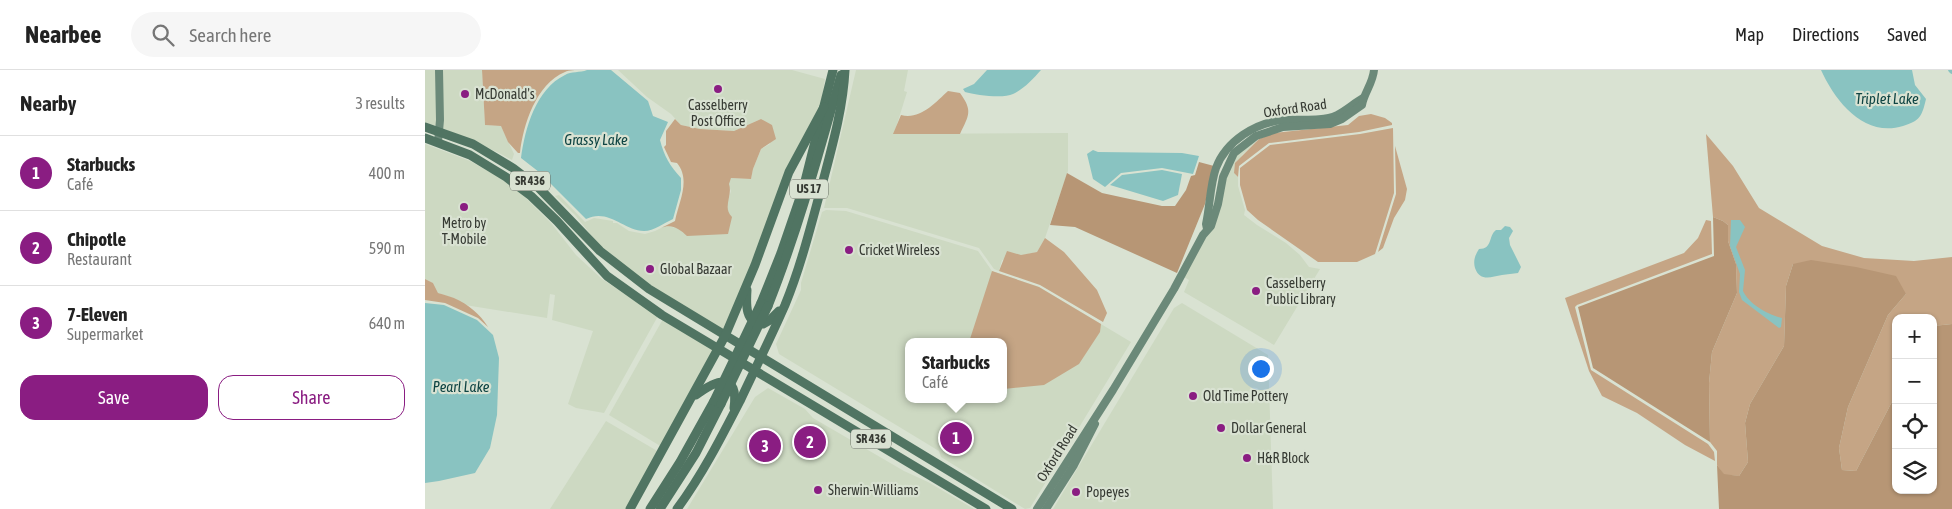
<!DOCTYPE html>
<html lang="en">
<head>
<meta charset="utf-8">
<style>
	body { margin:0; font-family:"Asap Condensed",sans-serif; background:#f6f6f6; color:#222 }
	.controls { position:absolute; right:15px; bottom:15px; display:grid; overflow:hidden; border-radius:10px; box-shadow:0 1px 4px #0004 }
	.controls button { width:45px; height:45px; display:grid; place-items:center; padding:0; border:0; border-bottom:1px solid #e0e0e0; background:#fff; color:#222; font:25px sans-serif }
	.you { position:absolute; left:835px; top:298px; width:18px; height:18px; margin:-12px; border:4px solid #fff; border-radius:50%; background:#1a73e8; box-shadow:0 0 0 8px #1a73e833 }
	.badge { display:grid; place-items:center; width:32px; height:32px; border-radius:50%; background:#8a1d82; color:#fff; font-size:16px; font-weight:700 }
	.pin { position:absolute; translate:-50% -50%; border:2px solid #fff; box-shadow:0 1px 5px #0006 }
	.popup { position:absolute; left:480px; top:268px; width:102px; height:65px; box-sizing:border-box; display:grid; place-content:center; border-radius:10px; background:#fff; filter:drop-shadow(0 1px 4px #0005); font-size:16px; white-space:nowrap; color:#767676 }
	.popup b { font-size:19px; color:#222 }
	.popup::after { content:''; position:absolute; left:50%; top:100%; margin-left:-10px; border:10px solid transparent; border-top-color:#fff }
	.list { margin:0; padding:0; list-style:none }
	h2 { display:flex; justify-content:space-between; align-items:center; height:65px; margin:0; padding:0 20px; font-size:21px }
	h2 small { font-size:16px; font-weight:400; color:#767676 }
	.list li { display:grid; grid-template-columns:32px 1fr auto; gap:15px; align-items:center; box-sizing:border-box; height:75px; padding:0 20px; border-top:1px solid #e0e0e0 }
	.list b { display:block; font-size:19px; white-space:nowrap }
	.list p { margin:0; font-size:16px; white-space:nowrap; color:#767676 }
	.list em { font-size:16px; font-style:normal; color:#767676 }
	.actions { display:flex; gap:10px; padding:15px 20px }
	.actions a { flex:1; padding:11px 0; border:1px solid #8a1d82; border-radius:15px; text-align:center; font-size:18px; color:#8a1d82 }
	.actions .main { background:#8a1d82; color:#fff }
	.icon { flex:none; width:28px; height:28px; fill:none; stroke:currentColor; stroke-width:2; stroke-linecap:round; stroke-linejoin:round }
	.map { position:relative; flex:none; width:1527px; height:439px; overflow:hidden }
	header { display:flex; align-items:center; gap:30px; box-sizing:border-box; height:70px; padding:0 25px; background:#fff; border-bottom:1px solid #e0e0e0 }
	header strong { font-size:24px }
	nav { display:flex; gap:28px; margin-inline-start:auto; font-size:18px }
	.search { width:350px; height:45px; background:#f6f6f6; display:flex; align-items:center; gap:12px; box-sizing:border-box; padding:0 18px; border-radius:28px; color:#767676; font-size:19px }
	main { display:flex }
	aside { flex:1; background:#fff }
	.map>svg:first-child { display:block }
	.built { fill:#cdd9c2; fill-rule:evenodd }
	.green { fill:#c5a585 }
	.forest { fill:#b79675 }
	.water { fill:#89c3c1 }
	.lines { fill:none; stroke-linecap:round; stroke-linejoin:round }
	.canal { stroke:#89c3c1; stroke-width:5.5 }
	.secondary { stroke:#6b8979; stroke-width:8 }
	.primary { stroke:#507462; stroke-width:9 }
	.primary-bridge { stroke:#507462; stroke-width:9 }
	.poi-dot { fill:#8a1d82; stroke:#d9e2d2; stroke-width:2 }
	.labels { text-anchor:middle; stroke-width:4.5; stroke-linejoin:round; paint-order:stroke }
	.shield { fill:#d9e2d2; stroke:#676c63; stroke-width:1 }
	.shield-label { font-size:12px; font-weight:bold; fill:#363a33 }
	.poi-label { font-size:14px; fill:#363a33; stroke:#d9e2d2; text-anchor:start }
	.street-label { font-size:14px; fill:#363a33; stroke:#d9e2d2 }
	.water-label { font-size:15px; font-style:italic; fill:#0e4443; stroke:#d9e2d2 }
</style>
</head>
<body>
<header>
<strong>Nearbee</strong>
<div class="search"><svg class="icon" aria-label="search" viewBox="0 0 24 24"><circle cx="10" cy="10" r="6"/><path d="M15 15l6 6"/></svg>Search here</div>
<nav><a>Map</a><a>Directions</a><a>Saved</a></nav>
</header>
<main>
<aside>
<h2>Nearby<small>3 results</small></h2>
<ul class="list">
<li><span class="badge">1</span><div><b>Starbucks</b><p>Café</p></div><em>400 m</em></li>
<li><span class="badge">2</span><div><b>Chipotle</b><p>Restaurant</p></div><em>590 m</em></li>
<li><span class="badge">3</span><div><b>7-Eleven</b><p>Supermarket</p></div><em>640 m</em></li>
</ul>
<div class="actions"><a class="main">Save</a><a>Share</a></div>
</aside>
<div class="map">
<svg width="1527" height="439" viewBox="0 0 1527 439">
	<rect width="100%" height="100%" fill="#d9e2d2"/>
	<!-- built -->
	<g class="built">
		<polygon points="0,0 11,0 12,56 0,53"/>
		<polygon points="16,0 57,0 60,55 76,56 89,84 87,90 72,82 17,58"/>
		<polygon points="193,0 367,0 400,9 395,39 299,262 226,217 174,175 150,145 130,126 134,125 160,152 169,148 188,151 188,153 192,153 204,161 220,164 230,161 240,156 254,158 303,143 302,134 306,121 303,114 306,108 326,109 328,99 336,79 345,74 336,49 309,61 275,59 256,55 246,44 222,27"/>
		<polygon points="431,0 483,0 479,21 482,22 469,64 643,63 643,101 620,168 612,182 577,190 574,201 569,199 554,178 422,138 399,138"/>
		<polygon points="828,71 831,72 817,85 809,103 813,107 813,116 820,140 819,145 832,155 861,173 875,185 884,197 895,199 849,275 759,222 764,210 759,207 780,167 800,108 811,86"/>
		<polygon points="0,74 45,91 72,106 98,125 126,153 151,185 177,209 233,246 179,343 151,338 143,334 168,261 127,250 130,225 125,224 122,248 40,235 31,229 13,223 8,213 0,209"/>
		<path d="M401,140L421,141L553,181L567,201L614,217L706,272L605,438L600,439L516,387L514,381L354,284L351,274L376,220V213L397,142ZM484,272H578V329H484Z"/>
		<polygon points="757,233 843,285 848,439 628,439 749,238"/>
		<polygon points="238,249 289,279 237,377 184,345"/>
		<polygon points="343,318 380,339 388,348 479,401 503,412 549,439 262,439 330,327"/>
		<polygon points="181,351 234,382 202,439 125,439"/>
	</g>
	<!-- green -->
	<g class="green">
		<path d="M57,0H156C151,0 144,0 140,2C111,14 98,55 95,83H93L83,72L76,56L60,55Z"/>
		<path d="M523,21L535,23C548,41 544,45 535,64H468L476,45C495,50 510,33 523,21Z"/>
		<polygon points="946,44 960,48 967,53 967,55 934,62 844,73 814,96 813,107 809,103 810,93 834,69 849,63 923,55 934,46"/>
		<path d="M250,49L256,55L275,59L309,61L336,49L347,55L351,69L336,79L328,99L326,109L306,108L304,114C308,126 297,137 307,147L303,164L262,166C255,159 246,153 236,158L250,151C254,131 266,110 252,93L246,92L239,77L241,75V61Z"/>
		<polygon points="968,58 969,123 950,184 932,192 893,192 833,150 822,140 815,115 815,98 845,75 935,64"/>
		<polygon points="1281,64 1308,96 1334,138 1397,176 1439,188 1489,191 1527,187 1527,254 1508,256 1508,248 1471,248 1471,324 1431,401 1417,400 1414,378 1423,337 1463,245 1481,224 1368,194 1361,216 1359,276 1325,334 1320,353 1323,392 1314,406 1299,405 1292,395 1292,381 1285,372 1284,313 1287,282 1312,223 1311,194 1303,171 1303,155 1298,151 1288,147"/>
		<polygon points="970,76 982,119 980,130 969,148 958,178 953,182 971,124"/>
		<polygon points="1281,150 1286,151 1287,184 1152,235 1150,237 1166,300 1283,374 1289,382 1290,391 1260,375 1212,343 1177,326 1164,301 1140,228 1259,183 1273,168"/>
		<polygon points="620,168 639,182 672,220 682,243 678,252 615,215 574,201 582,181 596,185 612,182"/>
		<polygon points="567,201 614,217 676,254 675,262 654,294 619,315 579,319 578,272 544,272"/>
		<path d="M0,209L8,213L13,223C19,225 24,226 29,228C43,234 55,244 63,257L53,248L20,233L0,230Z"/>
	</g>
	<!-- forest -->
	<g class="forest">
		<polygon points="774,92 789,96 780,134 752,203 650,157 625,155 642,103 677,123 737,136 750,136 761,120 766,106 770,105"/>
		<polygon points="1288,147 1298,151 1303,155 1303,171 1311,194 1312,223 1287,282 1284,313 1285,372 1168,298 1153,237 1289,186"/>
		<polygon points="1386,190 1431,197 1471,206 1481,224 1463,245 1423,337 1414,378 1417,400 1431,401 1471,324 1471,420 1508,420 1508,256 1527,254 1527,439 1294,439 1292,395 1299,404 1314,406 1323,392 1320,353 1325,334 1359,276 1361,216 1368,194"/>
	</g>
	<!-- water -->
	<g class="water">
		<path d="M162,0H186L223,31L228,46L243,52L235,70C239,86 245,96 256,108V120L248,149C239,153 229,161 219,161C198,160 183,138 161,149L114,102L96,88C100,58 111,19 140,5C146,1 155,3 162,0Z"/>
		<path d="M562,0H616C608,9 599,19 588,24C578,29 551,25 540,22L538,19L549,14Z"/>
		<path d="M1396,0H1487L1490,15L1501,29C1497,46 1495,51 1478,56C1439,68 1410,31 1396,0Z"/>
		<polygon points="668,80 673,82 757,83 774,86 768,104 737,98 696,103 680,117 668,109 662,84"/>
		<polygon points="737,100 757,104 753,125 738,131 685,115 697,105"/>
		<path d="M1306,150H1315L1320,157L1311,177L1320,200L1318,221C1324,234 1343,245 1357,248L1356,257L1354,258L1317,230L1314,222L1315,204L1305,176Z"/>
		<path d="M1080,156L1085,157L1088,161L1084,168L1085,175L1096,197L1093,203C1088,204 1082,204 1077,205C1066,207 1055,212 1050,198C1048,191 1050,185 1054,179C1068,179 1063,166 1071,160H1076Z"/>
		<polygon points="0,233 19,235 52,250 68,265 74,288 72,345 65,378 50,403 14,411 0,413"/>
	</g>
	<g class="lines">
		<!-- canal -->
		<polyline class="canal" points="1526,0 1527,1"/>
		<!-- secondary -->
		<g class="secondary">
			<polyline points="13,72 15,50 14,0"/>
			<path d="M782,159L781,154C785,136 785,115 791,98C801,71 831,52 859,50C876,49 897,52 912,45C922,40 929,33 938,28"/>
			<path d="M612,439L688,320L749,219L778,165L786,156L793,134L798,107L809,83L831,66L858,57L905,54L917,49L937,35C939,23 948,13 949,0"/>
			<polyline points="621,439 649,395 670,354"/>
		</g>
		<!-- primary -->
		<g class="primary">
			<polyline points="0,57 48,74 88,98 113,117 175,181 224,219 587,439"/>
			<polyline points="0,68 45,85 81,107 106,126 132,151 182,206 237,245 561,439"/>
			<path d="M322,220C321,235 320,253 338,254L345,250L354,241"/>
			<polyline points="336,233 356,183 378,119 408,0"/>
			<path d="M343,236C373,161 394,83 416,5"/>
			<path d="M271,325C292,309 314,302 309,338"/>
			<polyline points="205,439 300,266 330,195 364,102 399,37"/>
			<polyline points="225,439 255,392 289,331"/>
			<polyline points="235,439 271,383 296,334"/>
			<path d="M252,439C277,405 296,368 315,331C330,299 346,267 360,235C376,196 386,155 397,115C407,77 418,39 420,0"/>
		</g>
		<!-- primary-bridge -->
		<g class="primary-bridge">
			<polyline points="289,331 336,233"/>
			<polyline points="296,334 343,236"/>
		</g>
	</g>
	<!-- markers -->
	<g class="poi-dot">
		<circle cx="293" cy="19" r="5"/>
		<circle cx="40" cy="24" r="5"/>
		<circle cx="39" cy="137" r="5"/>
		<circle cx="424" cy="180" r="5"/>
		<circle cx="225" cy="199" r="5"/>
		<circle cx="831" cy="221" r="5"/>
		<circle cx="768" cy="326" r="5"/>
		<circle cx="796" cy="358" r="5"/>
		<circle cx="822" cy="388" r="5"/>
		<circle cx="393" cy="420" r="5"/>
		<circle cx="651" cy="422" r="5"/>
	</g>
	<g class="labels">
		<!-- shield labels -->
		<g class="shield">
			<rect x="85" y="101.5" width="40" height="19" rx="4"/>
			<rect x="365" y="109.5" width="38" height="19" rx="4"/>
			<rect x="426" y="359.5" width="40" height="19" rx="4"/>
		</g>
		<g class="shield-label">
			<text x="105" y="115">SR 436</text>
			<text x="384" y="123">US 17</text>
			<text x="446" y="373">SR 436</text>
		</g>
		<!-- poi labels -->
		<g class="poi-label">
			<text x="50" y="29">McDonald's</text>
			<text x="293" y="40" text-anchor="middle">Casselberry<tspan x="293" dy="16">Post Office</tspan></text>
			<text x="39" y="158" text-anchor="middle">Metro by<tspan x="39" dy="16">T-Mobile</tspan></text>
			<text x="434" y="185">Cricket Wireless</text>
			<text x="235" y="204">Global Bazaar</text>
			<text x="841" y="218">Casselberry<tspan x="841" dy="16">Public Library</tspan></text>
			<text x="778" y="331">Old Time Pottery</text>
			<text x="806" y="363">Dollar General</text>
			<text x="832" y="393">H&amp;R Block</text>
			<text x="403" y="425">Sherwin-Williams</text>
			<text x="661" y="427">Popeyes</text>
		</g>
		<!-- street labels -->
		<g class="street-label">
			<text transform="translate(870 38) rotate(-8)" y="5">Oxford Road</text>
			<text transform="translate(632 383) rotate(-58)" y="5">Oxford Road</text>
		</g>
		<!-- water labels -->
		<g class="water-label">
			<text x="1462" y="34">Triplet Lake</text>
			<text x="171" y="75">Grassy Lake</text>
			<text x="36" y="322">Pearl Lake</text>
		</g>
	</g>
</svg>
<div class="controls">
<button>+</button>
<button>−</button>
<button><svg class="icon" aria-label="locate" viewBox="0 0 24 24"><circle cx="12" cy="12" r="6"/><path d="M12 2v4M12 18v4M2 12h4M18 12h4"/></svg></button>
<button><svg class="icon" aria-label="layers" viewBox="0 0 24 24"><path d="M12 4l9 5-9 5-9-5zM3 14l9 5 9-5"/></svg></button>
</div>
<div class="you"></div>
<div class="pin badge" style="left:531px;top:368px">1</div>
<div class="popup"><b>Starbucks</b>Café</div>
<div class="pin badge" style="left:385px;top:372px">2</div>
<div class="pin badge" style="left:340px;top:376px">3</div>
</div>
</main>
</body>
</html>
